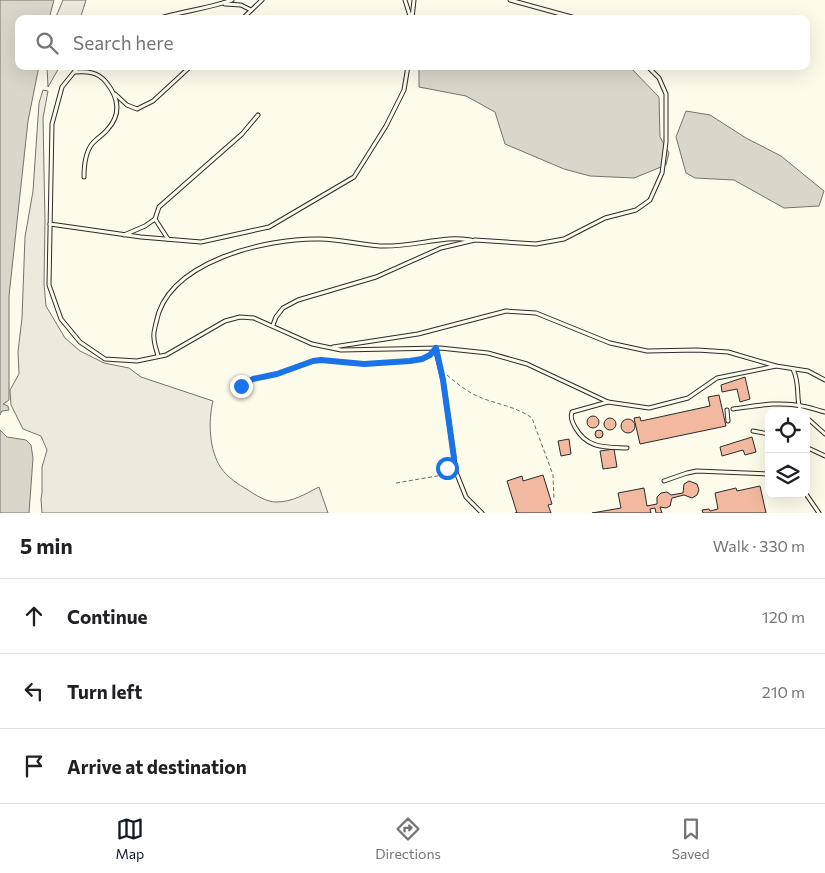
<!DOCTYPE html>
<html lang="en">
<head>
<meta charset="utf-8">
<style>
	body { margin:0; font-family:Commissioner,sans-serif; background:#f2f2f2; color:#202124 }
	.controls { position:absolute; right:15px; bottom:15px; display:grid; overflow:hidden; border-radius:10px; box-shadow:0 5px 20px #0002 }
	.controls button { width:45px; height:45px; display:grid; place-items:center; padding:0; border:0; border-bottom:1px solid #e0e0e0; background:#fff; color:#202124; font:25px sans-serif }
	.stop { position:absolute; width:15px; height:15px; margin:-11px; border:4px solid #1a73e8; border-radius:50%; background:#fff }
	.stop.end { background:#1a73e8; border-color:#fff; box-shadow:0 1px 5px #0008 }
	.list { margin:0; padding:0; list-style:none }
	h2 { display:flex; justify-content:space-between; align-items:center; height:65px; margin:0; padding:0 20px; font-size:21px }
	h2 small { font-size:16px; font-weight:400; color:#757577 }
	.list li { display:grid; grid-template-columns:32px 1fr auto; gap:15px; align-items:center; box-sizing:border-box; height:75px; padding:0 20px; border-top:1px solid #e0e0e0 }
	.list b { display:block; font-size:19px; white-space:nowrap }
	.list em { font-size:16px; font-style:normal; color:#757577 }
	.icon { flex:none; width:28px; height:28px; fill:none; stroke:currentColor; stroke-width:2; stroke-linecap:round; stroke-linejoin:round }
	.map { position:relative; flex:none; width:825px; height:513px; overflow:hidden }
	.search { position:absolute; background:#fff; box-shadow:0 5px 20px #0002; left:15px; right:15px; top:15px; height:55px; display:flex; align-items:center; gap:12px; box-sizing:border-box; padding:0 18px; border-radius:10px; color:#757577; font-size:19px }
	.sheet { height:290px; background:#fff }
	nav { display:flex; justify-content:space-around; align-items:center; box-sizing:border-box; height:70px; border-top:1px solid #e0e0e0; background:#fff; font-size:14px; color:#757577 }
	nav a { display:grid; justify-items:center; gap:2px }
	nav .on { color:#111827 }
	.map>svg:first-child { display:block }
	.green { fill:#ecebdb; stroke:#74746e }
	.water { fill:#d8d7c9; stroke:#74746e }
	.building { fill:#f2b8a0; stroke:#2b2b2b }
	.lines { fill:none; stroke-linecap:round; stroke-linejoin:round }
	.lane-casing { stroke:#2b2b2b; stroke-width:5 }
	.path { stroke:#6a6964; stroke-width:1; stroke-dasharray:4 2.5; stroke-linecap:butt }
	.lane { stroke:#fdfbea; stroke-width:3 }
	.route { stroke:#1a73e8; stroke-width:6 }
</style>
</head>
<body>
<div class="map">
<svg width="825" height="513" viewBox="0 0 825 513">
	<rect width="100%" height="100%" fill="#fdfbea"/>
	<!-- green -->
	<g class="green">
		<polygon points="63,0 86,0 80,19 55,19"/>
		<polygon points="47,66 60,66 48,87"/>
		<path d="M43,90L48,91L43,118L45,222L44,284L46,306L65,338L80,351L104,363L129,368L141,377L213,401C208,421 209,450 221,468C228,478 238,484 248,490C255,495 267,502 276,502C293,502 305,494 319,487L328,513H42L41,499L42,493V467L47,450L41,436L23,429L11,405L10,390L19,374L18,352L22,318L25,237L33,191L39,103Z"/>
	</g>
	<!-- water -->
	<g class="water">
		<polygon points="0,0 54,0 49,19 19,19 19,66 39,66 28,121 9,296 9,400 3,404 8,406 9,410 2,411 0,415"/>
		<polygon points="419,66 629,66 659,97 660,137 669,153 666,165 634,178 590,176 564,169 505,144 495,112 466,96 419,87"/>
		<polygon points="686,111 710,115 746,138 781,156 824,191 819,206 784,208 734,180 695,178 686,173 676,137"/>
		<polygon points="0,430 7,437 26,440 31,445 33,458 29,513 0,513"/>
	</g>
	<!-- building -->
	<g class="building">
		<polygon points="745,377 750,399 740,402 737,389 722,392 721,385"/>
		<polygon points="719,395 726,426 640,444 634,418 640,417 641,421 710,406 708,397"/>
		<circle cx="593" cy="422" r="6"/>
		<circle cx="610" cy="424" r="6"/>
		<circle cx="628" cy="426" r="7"/>
		<circle cx="599" cy="434" r="4"/>
		<polygon points="752,437 756,452 745,455 743,450 722,456 720,447"/>
		<polygon points="569,439 571,454 561,456 558,441"/>
		<polygon points="614,449 617,467 603,469 600,451"/>
		<polygon points="543,475 552,504 548,505 551,513 515,513 517,513 507,481 522,476 523,481"/>
		<polygon points="689,481 697,484 699,490 697,495 692,498 684,495 672,498 670,506 666,508 660,507 662,513 656,513 655,508 650,509 651,513 592,513 621,508 618,493 644,488 647,506 657,504 657,497 661,493 667,492 671,495 683,493 684,484"/>
		<polygon points="760,486 766,513 703,513 702,510 709,509 710,511 718,509 715,493 736,488 737,491"/>
	</g>
	<g class="lines">
		<defs>
			<g id="lane">
				<polyline points="405,0 411,19"/>
				<polyline points="510,0 579,19"/>
				<polyline points="225,4 241,5 251,10"/>
				<polyline points="412,18 414,0"/>
				<path d="M157,19C182,11 207,9 232,0"/>
				<polyline points="242,19 262,0"/>
				<polyline points="79,66 62,87 52,124 49,285 61,319 80,342 105,359 137,361 166,355 225,321 240,317 254,318 312,344 341,350 440,348 488,353 527,364 608,402 649,408 688,398 717,378 776,366"/>
				<path d="M75,72C87,71 98,72 106,82C119,98 122,114 107,130C103,135 96,139 92,144C85,153 84,166 84,177"/>
				<polyline points="115,94 127,105 137,109 153,101 191,66"/>
				<polyline points="50,224 141,237 201,242 269,227 354,177 386,126 404,90 408,66"/>
				<polyline points="124,235 145,226 155,219"/>
				<polyline points="168,239 155,219 159,207 242,134 258,115"/>
				<polyline points="273,325 276,317 283,308 298,300 376,277 441,248 475,240 536,244 564,239 605,218 636,210 650,200 662,173 666,142 666,94 659,78 647,66"/>
				<polyline points="333,347 418,334 506,311 536,313 610,343 647,351 697,350 728,352 776,366 808,371 825,380"/>
				<polyline points="435,348 443,380 456,472 466,497 482,513"/>
				<path d="M158,356C157,351 154,344 154,338C153,333 155,328 156,323C167,261 266,238 320,239C340,239 360,245 380,246C403,247 426,241 448,239C456,238 464,239 471,240"/>
				<path d="M793,369C801,386 795,399 801,412"/>
				<path d="M608,402L572,412C570,417 572,422 575,427C587,449 605,447 627,448"/>
				<path d="M733,409C756,406 779,401 802,406C809,407 817,410 825,412"/>
				<polyline points="727,410 728,421"/>
				<polyline points="806,417 825,434"/>
				<polyline points="753,431 769,434"/>
				<polyline points="806,447 825,456"/>
				<polyline points="664,481 687,473 697,471 769,474"/>
				<polyline points="806,494 819,513"/>
			</g>
		</defs>
		<!-- lane casing -->
		<use href="#lane" class="lane-casing"/>
		<!-- path -->
		<g class="path">
			<path d="M447,375C455,382 464,389 473,394C492,404 514,405 532,418L553,475L554,500"/>
			<polyline points="241,386 253,379 277,374 321,360 363,364 410,361 422,359 431,354"/>
			<polyline points="396,483 443,475 449,465"/>
		</g>
		<!-- lane -->
		<use href="#lane" class="lane"/>
	</g>
	<g class="lines">
		<!-- route -->
		<polyline class="route" points="241,386 253,379 277,374 313,361 321,360 364,364 410,361 422,359 430,355 436,348 443,380 454,458 447,468"/>
	</g>
</svg>
<div class="controls">
<button><svg class="icon" aria-label="locate" viewBox="0 0 24 24"><circle cx="12" cy="12" r="6"/><path d="M12 2v4M12 18v4M2 12h4M18 12h4"/></svg></button>
<button><svg class="icon" aria-label="layers" viewBox="0 0 24 24"><path d="M12 4l9 5-9 5-9-5zM3 14l9 5 9-5"/></svg></button>
</div>
<div class="stop" style="left:447px;top:468px"></div>
<div class="stop end" style="left:241px;top:386px"></div>
<div class="search"><svg class="icon" aria-label="search" viewBox="0 0 24 24"><circle cx="10" cy="10" r="6"/><path d="M15 15l6 6"/></svg>Search here</div>
</div>
<section class="sheet">
<h2>5 min<small>Walk · 330 m</small></h2>
<ul class="list">
<li><svg class="icon" aria-label="ahead" viewBox="0 0 24 24"><path d="M12 20V5M6 11l6-6 6 6"/></svg><div><b>Continue</b></div><em>120 m</em></li>
<li><svg class="icon" aria-label="left" viewBox="0 0 24 24"><path d="M17 20v-9H6M10 6l-5 5 5 5"/></svg><div><b>Turn left</b></div><em>210 m</em></li>
<li><svg class="icon" aria-label="arrive" viewBox="0 0 24 24"><path d="M6 21V4h12l-3 4 3 4H6"/></svg><div><b>Arrive at destination</b></div></li>
</ul>
</section>
<nav>
<a class="on"><svg class="icon" aria-label="map" viewBox="0 0 24 24"><path d="M3 6l6-2 6 2 6-2v14l-6 2-6-2-6 2zM9 4v14M15 6v14"/></svg>Map</a>
<a><svg class="icon" aria-label="directions" viewBox="0 0 24 24"><path d="M12 3l9 9-9 9-9-9zM9 14v-3h6M13 9l2 2-2 2"/></svg>Directions</a>
<a><svg class="icon" aria-label="saved" viewBox="0 0 24 24"><path d="M7 4h10v16l-5-4-5 4z"/></svg>Saved</a>
</nav>
</body>
</html>
